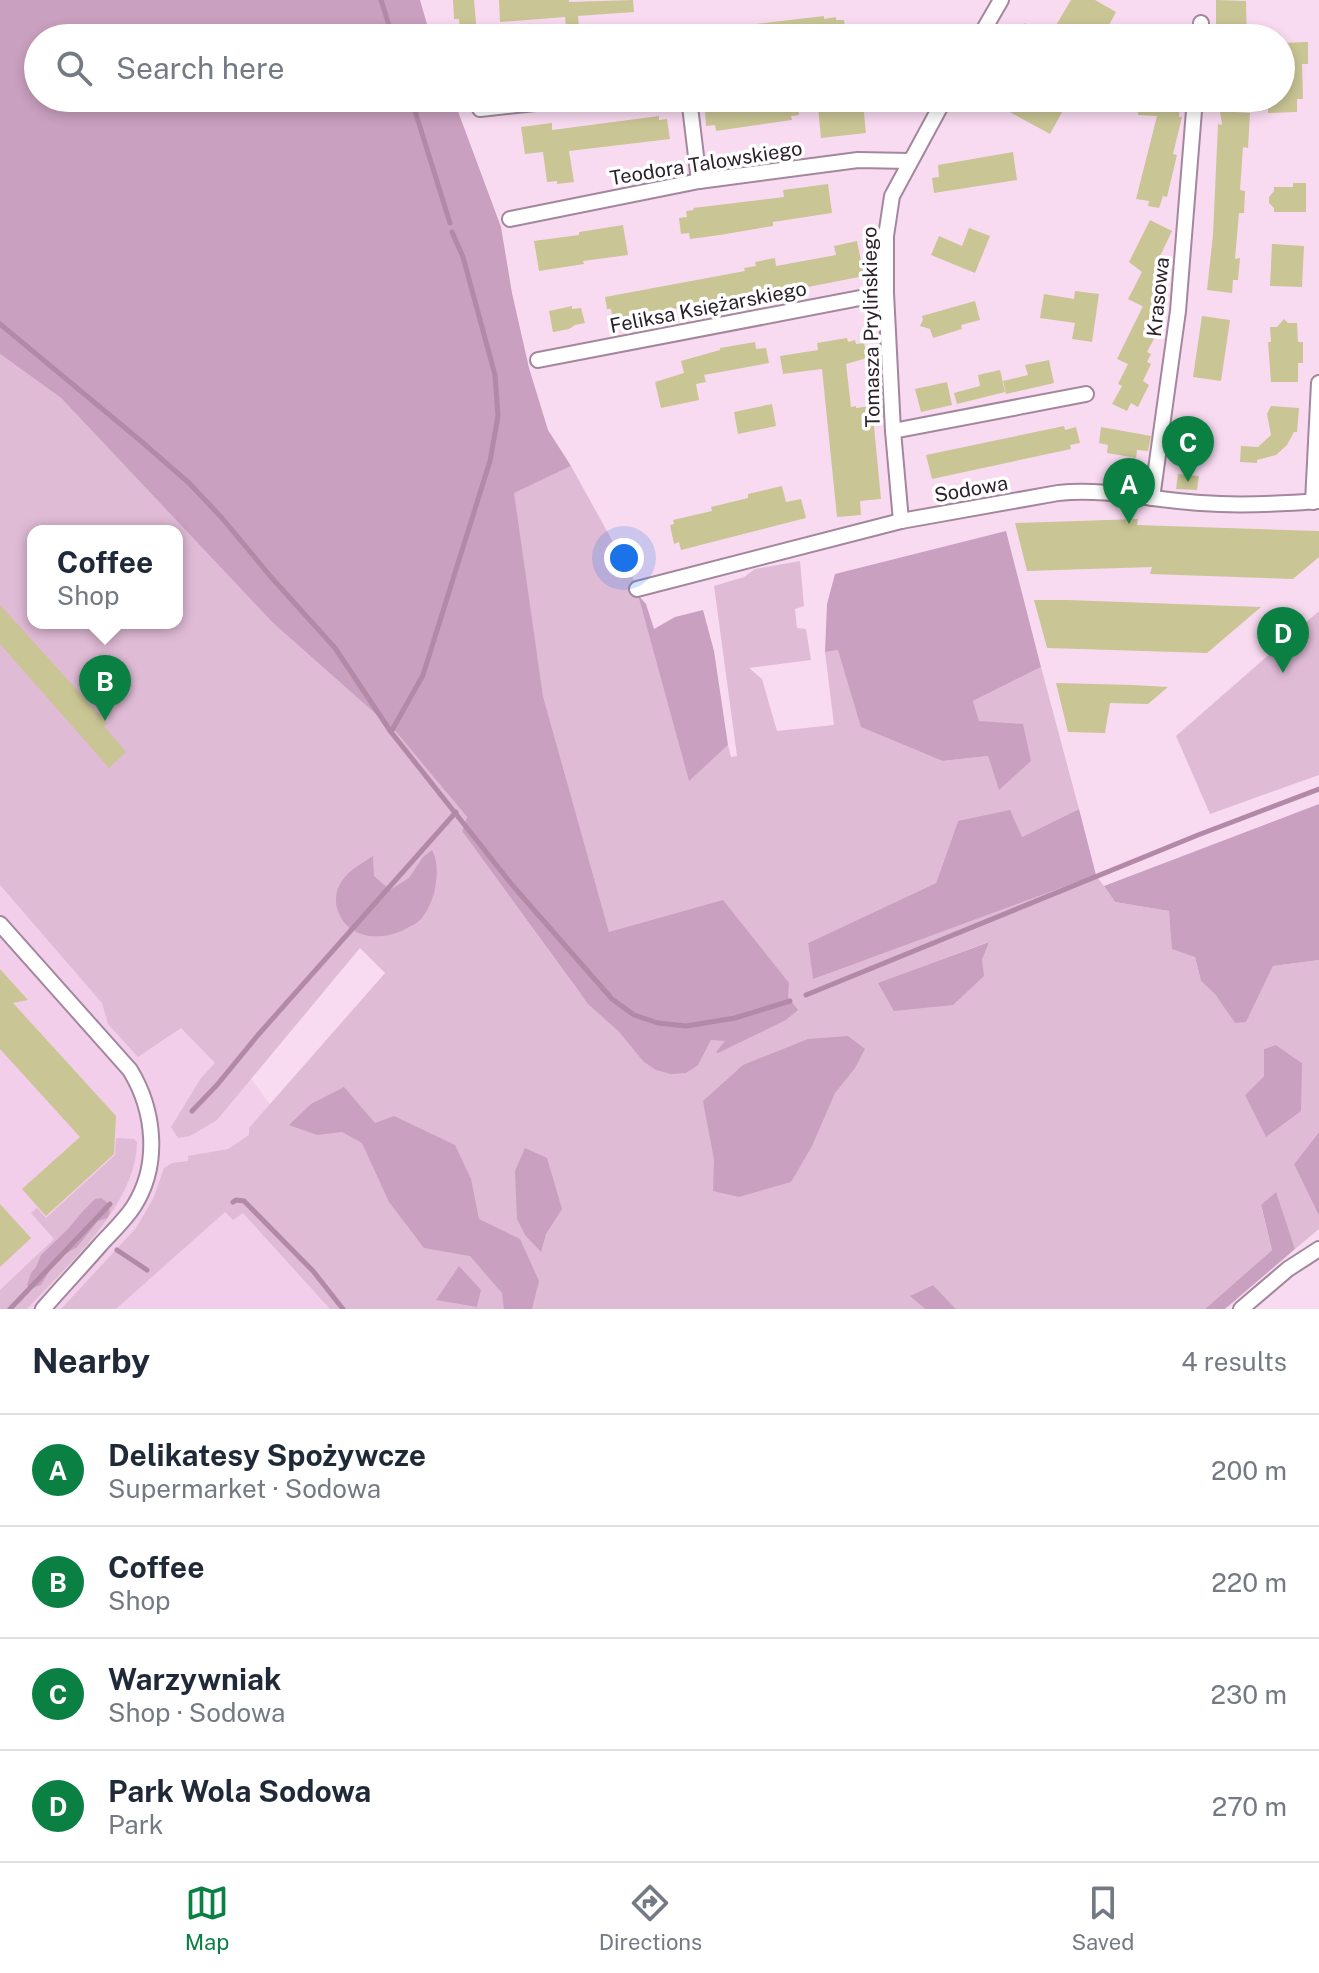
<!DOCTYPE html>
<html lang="en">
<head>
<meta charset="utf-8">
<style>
	body { margin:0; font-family:"Public Sans",sans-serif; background:#f2f2f3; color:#1f2937 }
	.you { position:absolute; left:624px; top:558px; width:28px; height:28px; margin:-20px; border:6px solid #fff; border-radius:50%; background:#1a73e8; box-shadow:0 0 0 12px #1a73e833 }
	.badge { display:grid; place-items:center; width:52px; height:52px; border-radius:50%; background:#0b8043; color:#fff; font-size:26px; font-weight:700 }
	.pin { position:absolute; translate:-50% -66px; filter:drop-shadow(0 2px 4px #0008) }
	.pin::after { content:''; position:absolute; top:42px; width:28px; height:24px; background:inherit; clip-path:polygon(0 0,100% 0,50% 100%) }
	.popup { position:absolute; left:27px; top:525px; width:156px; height:104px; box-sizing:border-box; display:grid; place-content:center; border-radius:16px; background:#fff; filter:drop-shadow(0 2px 6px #0005); font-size:26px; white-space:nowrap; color:#747a83 }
	.popup b { font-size:30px; color:#1f2937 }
	.popup::after { content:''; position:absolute; left:50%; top:100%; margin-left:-16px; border:16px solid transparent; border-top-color:#fff }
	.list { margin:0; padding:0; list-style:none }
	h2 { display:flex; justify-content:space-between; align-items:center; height:104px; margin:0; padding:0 32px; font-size:34px }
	h2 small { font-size:26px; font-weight:400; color:#747a83 }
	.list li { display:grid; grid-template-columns:52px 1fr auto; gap:24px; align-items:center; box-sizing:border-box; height:112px; padding:0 32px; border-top:2px solid #e0e1e3 }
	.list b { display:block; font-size:30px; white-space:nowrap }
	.list p { margin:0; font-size:26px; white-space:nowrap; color:#747a83 }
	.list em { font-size:26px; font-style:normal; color:#747a83 }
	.icon { flex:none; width:44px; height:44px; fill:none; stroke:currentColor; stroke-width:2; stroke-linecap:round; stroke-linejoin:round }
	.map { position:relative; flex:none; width:1319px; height:1309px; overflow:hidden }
	.search { position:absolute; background:#fff; box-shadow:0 4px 12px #0003; left:24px; right:24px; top:24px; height:88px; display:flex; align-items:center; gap:20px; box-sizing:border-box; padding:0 28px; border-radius:44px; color:#747a83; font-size:30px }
	.sheet { height:552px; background:#fff }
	nav { display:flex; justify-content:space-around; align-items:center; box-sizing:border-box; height:112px; border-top:2px solid #e0e1e3; background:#fff; font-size:22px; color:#747a83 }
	nav a { display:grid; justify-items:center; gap:4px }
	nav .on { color:#0b8043 }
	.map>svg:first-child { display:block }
	.built { fill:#f3ceea }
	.green { fill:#e0bbd6; fill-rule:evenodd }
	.forest { fill:#c9a0bf }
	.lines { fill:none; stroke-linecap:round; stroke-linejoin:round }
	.stream { stroke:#b28aa8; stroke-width:5 }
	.building { fill:#cac595 }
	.minor-casing { stroke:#a3879c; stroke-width:18 }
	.minor { stroke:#fff; stroke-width:14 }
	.labels { text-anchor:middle; stroke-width:7; stroke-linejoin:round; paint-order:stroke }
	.street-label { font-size:20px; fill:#2c212a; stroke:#fff }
</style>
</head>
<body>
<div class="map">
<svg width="1319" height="1309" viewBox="0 0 1319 1309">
	<rect width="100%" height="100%" fill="#f9dbf1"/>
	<!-- built -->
	<polygon class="built" points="0,833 250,1077 421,1309 0,1309"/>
	<!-- green -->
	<g class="green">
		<path d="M0,354L61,398L273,623L396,732L467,817L462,831L579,992L595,1010L619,1032L632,1047L680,1056L707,1048L710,1040L720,1039L726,1042L797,1010L788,997L609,933L543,696L513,493L571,466L634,580L689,780L728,745L731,757L737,756L714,586L744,577L755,569L800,561L804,606L795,609L797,628L806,629L811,660L749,668L762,679L777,731L834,725L825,652L838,650L943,761L988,756L999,789L973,701L1041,667L1079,809L1022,837L958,821L936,883L808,943L813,978L1096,875L1115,902L1169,911L1195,957L1201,981L1215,993L1235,1023L1246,1021L1273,966L1319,960V1132L1294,1164L1319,1216V1229L1295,1249L1275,1193L1261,1206L1272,1250L1205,1309H956L933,1285L911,1296L925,1309H330L243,1213L233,1220L225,1212L116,1309H61L136,1228L153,1199L164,1168L172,1163L188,1161V1156L228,1149L249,1135V1128L385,973L360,948L217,1120L190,1136L178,1138L171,1127L201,1078L215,1063L181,1028L138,1057L108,1024L102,1003L0,885ZM33,531H177V623H33ZM988,942L982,960L879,984V983ZM1276,1045L1302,1063L1245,1095L1264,1076V1049Z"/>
		<polygon points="1319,611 1319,775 1210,814 1176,736"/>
		<path d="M118,1138L134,1139L137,1142C136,1206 68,1264 27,1309H0V1290L54,1239L31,1213L37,1208L46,1218L115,1155L116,1139Z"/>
	</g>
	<!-- forest -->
	<g class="forest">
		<polygon points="0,0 420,0 431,38 38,38 38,98 453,98 501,227 512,293 529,368 548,430 571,466 514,493 543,696 609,932 723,900 789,983 788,997 798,1010 786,1020 718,1053 716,1052 725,1041 711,1040 698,1065 686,1073 671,1074 656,1070 644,1062 619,1032 588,1004 462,831 467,817 396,732 273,623 61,398 0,354"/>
		<polygon points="1006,531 1041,667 973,701 979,721 1023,724 1031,761 999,790 988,756 943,761 861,727 838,650 825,652 827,604 835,574"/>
		<polygon points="638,595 646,604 654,629 675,617 703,610 714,651 728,745 689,781"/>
		<polygon points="1319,804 1319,960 1273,966 1246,1022 1235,1023 1215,994 1201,981 1195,957 1172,949 1169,911 1115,902 1104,886"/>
		<polygon points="1079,809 1096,875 813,979 808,943 936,883 958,821 1010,810 1022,837"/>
		<path d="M432,850C439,863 437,879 434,893C432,901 426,914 420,920C417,923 413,925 409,927C385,942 346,941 337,908C335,901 336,890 340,884C347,871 361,864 373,856L374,876L390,890L409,878L423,857Z"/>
		<polygon points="989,942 982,960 984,976 953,1005 894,1011 878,983"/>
		<polygon points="848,1036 865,1049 855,1068 835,1093 812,1146 791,1182 739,1197 713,1191 714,1160 703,1101 743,1065 808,1039"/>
		<polygon points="1276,1045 1302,1063 1301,1111 1266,1137 1245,1095 1264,1076 1264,1049"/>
		<polygon points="344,1087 375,1123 394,1116 455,1145 471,1179 479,1219 520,1239 539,1281 532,1309 504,1309 502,1293 470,1256 424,1248 389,1202 362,1143 342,1132 317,1135 289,1125 311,1104"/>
		<polygon points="1319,1132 1319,1216 1294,1164"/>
		<polygon points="525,1148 547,1158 562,1209 546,1234 541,1252 525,1235 517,1219 515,1171"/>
		<polygon points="1276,1192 1295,1249 1225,1309 1205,1309 1272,1250 1261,1205"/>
		<polygon points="101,1198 108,1203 110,1212 107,1218 98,1221 77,1247 60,1257 51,1268 41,1285 33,1288 29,1288 27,1285 31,1273 36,1267 41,1255 67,1230 84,1210 95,1199"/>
		<polygon points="459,1266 481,1290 477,1307 436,1300"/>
		<polygon points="933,1285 956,1309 925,1309 910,1296"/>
	</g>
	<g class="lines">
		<!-- stream -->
		<g class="stream">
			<polyline points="381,0 393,38"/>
			<polyline points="411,98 450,223"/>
			<polyline points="0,324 142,442 189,483 222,518 271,577 335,648 391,732 513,886 612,999 634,1015 658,1023 686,1026 735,1018 790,1001"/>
			<polyline points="391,732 423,675 490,461 498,416 495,375 463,257 452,232"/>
			<polyline points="806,995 1198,835 1319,789"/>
			<polyline points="192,1111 217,1085 258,1035 456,812"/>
			<polyline points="233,1202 236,1200 244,1201 313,1271 343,1309"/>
			<polyline points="117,1250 147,1270"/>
			<polyline points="10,1309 110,1204"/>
		</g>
	</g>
	<!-- building -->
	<g class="building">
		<polygon points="453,0 474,0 477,34 460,35 459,19 454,19"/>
		<polygon points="499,0 569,0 569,2 633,0 634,12 578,16 579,28 566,29 565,17 500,22"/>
		<polygon points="1071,0 1095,0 1116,12 1102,38 1017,38 1025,23 1049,37"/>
		<polygon points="1216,0 1246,1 1247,38 1216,38"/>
		<polygon points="824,16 824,19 836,17 836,20 844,20 846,35 838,36 839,38 715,38 714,29"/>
		<polygon points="1308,42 1308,64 1302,64 1303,99 1297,99 1297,112 1268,113 1268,98 1281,98 1281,43"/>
		<polygon points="758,98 797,99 799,115 791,116 792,120 716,131 715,125 706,126 705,111 713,110 712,104"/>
		<polygon points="984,98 1048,98 1065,107 1050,134"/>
		<polygon points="1139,98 1180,98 1179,117 1182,117 1173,154 1177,155 1167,197 1163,196 1159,208 1148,206 1149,201 1136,199 1157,116 1138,115"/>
		<polygon points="863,103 866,133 821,138 818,107"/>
		<polygon points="1220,111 1250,113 1248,148 1243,147 1240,190 1245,191 1244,213 1239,213 1235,259 1240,258 1238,280 1233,280 1232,293 1207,290 1213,235 1218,124 1222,125"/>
		<polygon points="659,116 659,120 667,119 670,139 569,151 574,182 557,184 557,181 547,182 543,152 525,154 521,127 552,123 552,130"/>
		<polygon points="1013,152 1017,180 934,193 932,178 939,177 938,165"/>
		<polygon points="1293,183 1306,183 1306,212 1274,212 1274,208 1269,203 1269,197 1274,191 1274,187 1293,187"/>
		<polygon points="828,184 832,213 773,222 773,226 720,235 690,239 689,233 681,234 679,218 687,217 686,211 694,210 693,208 784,197 783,190"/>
		<polygon points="1150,220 1172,231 1160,256 1163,258 1159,265 1163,267 1154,285 1161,289 1150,310 1128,299 1142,272 1129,262"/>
		<polygon points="623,225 628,255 583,261 584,264 539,271 534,241 579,235 579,232"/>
		<polygon points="969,228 990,236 975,273 931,255 939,236 962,246"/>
		<polygon points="857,241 864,276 793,290 792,287 613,320 611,309 607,309 605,297 745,271 744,268 756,266 755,262 775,258 776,266 836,255 834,246"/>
		<polygon points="1272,244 1304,246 1302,287 1270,286"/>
		<polygon points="1075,291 1099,294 1092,342 1072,339 1075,323 1040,318 1044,294 1074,299"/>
		<polygon points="975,301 980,320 961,325 962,329 933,338 930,329 920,326 923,320 922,316"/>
		<polygon points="572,306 572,309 581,308 585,323 575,325 569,329 553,332 549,311"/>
		<polygon points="1143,306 1157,313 1149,331 1156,335 1147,352 1151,354 1147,362 1151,364 1143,381 1149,385 1138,407 1131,403 1127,411 1112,404 1122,386 1118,384 1128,364 1117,359"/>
		<polygon points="1202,316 1230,320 1221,381 1193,377"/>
		<polygon points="1284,319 1288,323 1297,323 1298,342 1303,342 1303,363 1298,363 1298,382 1271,382 1268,342 1271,342 1270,327 1277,327"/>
		<polygon points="847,338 848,342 855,340 856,344 864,343 867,358 846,364 851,407 856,406 856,408 872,406 881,499 860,501 861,515 837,517 822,369 783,374 780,356 818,350 817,343"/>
		<polygon points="755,342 756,349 766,348 769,363 704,375 706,382 696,384 699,400 661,408 655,382 684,373 681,361 720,350 720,348"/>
		<polygon points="1049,360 1054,383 1006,394 1003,381 1028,375 1025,365"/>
		<polygon points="1000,370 1005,392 957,404 954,393 980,386 978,375"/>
		<polygon points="947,382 952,405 921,412 915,389"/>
		<polygon points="772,404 776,426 738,434 734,412"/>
		<polygon points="1271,406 1299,408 1297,432 1294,432 1287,445 1276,455 1257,460 1257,463 1240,462 1241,446 1258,447 1271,435 1267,414"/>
		<polygon points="1064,426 1065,430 1076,427 1080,443 1070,445 1071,449 932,479 926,455"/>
		<polygon points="1101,427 1151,436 1148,451 1137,450 1136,458 1107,453 1108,445 1099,443"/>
		<polygon points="1178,474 1199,476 1197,490 1176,489"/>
		<polygon points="782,486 786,502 801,499 806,518 681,550 679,542 674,544 670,525 674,524 673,520 712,511 711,507 748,498 748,494"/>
		<polygon points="1138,519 1137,525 1319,531 1319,557 1293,579 1150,574 1152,567 1027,571 1015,523"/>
		<polygon points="1034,600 1067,600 1261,607 1207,653 1047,648"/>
		<polygon points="0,605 107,723 104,726 126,752 109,768 0,644"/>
		<polygon points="1056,683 1133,685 1168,687 1148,704 1110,703 1105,733 1068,732"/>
		<polygon points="0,969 28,1000 13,1003 116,1116 114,1154 46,1216 22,1189 80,1137 0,1049"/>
		<polygon points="0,1204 31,1238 0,1267"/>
	</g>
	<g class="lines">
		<defs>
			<g id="minor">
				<polyline points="979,38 1001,0"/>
				<polyline points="1200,38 1201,23"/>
				<polyline points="689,98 699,181"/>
				<polyline points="480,109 582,98"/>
				<polyline points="510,219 699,181 858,160 910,161"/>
				<polyline points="538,360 886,293"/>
				<polyline points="893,431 1086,394"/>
				<polyline points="1152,498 1178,311 1195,98"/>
				<polyline points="1313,502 1319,383"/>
				<polyline points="901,521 893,431 886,293 886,236 892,196 945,98"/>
				<path d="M637,589L901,521L1058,493C1106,488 1153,500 1201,503C1240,506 1280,504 1319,501"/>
				<path d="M0,924L130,1070C155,1111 160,1165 134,1206C125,1220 112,1232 101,1244C82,1266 62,1287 43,1309"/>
				<polyline points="1241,1309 1288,1269 1319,1249"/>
			</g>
		</defs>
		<!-- minor casing -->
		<use href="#minor" class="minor-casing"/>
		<!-- minor -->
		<use href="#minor" class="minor"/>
	</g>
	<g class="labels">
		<!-- street labels -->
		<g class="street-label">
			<text transform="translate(706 163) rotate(-9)" y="7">Teodora Talowskiego</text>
			<text transform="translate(1158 297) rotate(-84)" y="7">Krasowa</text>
			<text transform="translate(708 307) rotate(-11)" y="7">Feliksa Księżarskiego</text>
			<text transform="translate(871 327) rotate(-91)" y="7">Tomasza Prylińskiego</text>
			<text transform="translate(971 489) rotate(-10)" y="7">Sodowa</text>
		</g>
	</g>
</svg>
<div class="you"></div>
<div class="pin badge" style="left:1129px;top:524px">A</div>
<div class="pin badge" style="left:105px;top:721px">B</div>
<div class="popup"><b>Coffee</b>Shop</div>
<div class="pin badge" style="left:1188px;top:482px">C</div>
<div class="pin badge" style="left:1283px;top:673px">D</div>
<div class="search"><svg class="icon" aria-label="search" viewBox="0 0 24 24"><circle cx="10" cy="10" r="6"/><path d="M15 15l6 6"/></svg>Search here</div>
</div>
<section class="sheet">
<h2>Nearby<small>4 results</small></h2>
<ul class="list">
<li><span class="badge">A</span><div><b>Delikatesy Spożywcze</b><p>Supermarket · Sodowa</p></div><em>200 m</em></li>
<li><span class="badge">B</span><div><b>Coffee</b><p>Shop</p></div><em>220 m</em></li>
<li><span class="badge">C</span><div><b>Warzywniak</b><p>Shop · Sodowa</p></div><em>230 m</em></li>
<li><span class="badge">D</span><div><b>Park Wola Sodowa</b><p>Park</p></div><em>270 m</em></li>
</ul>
</section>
<nav>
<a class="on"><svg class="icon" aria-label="map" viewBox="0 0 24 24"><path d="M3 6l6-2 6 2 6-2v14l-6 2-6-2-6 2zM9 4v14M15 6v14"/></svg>Map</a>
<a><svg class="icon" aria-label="directions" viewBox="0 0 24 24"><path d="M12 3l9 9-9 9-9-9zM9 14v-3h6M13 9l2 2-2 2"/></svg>Directions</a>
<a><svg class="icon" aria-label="saved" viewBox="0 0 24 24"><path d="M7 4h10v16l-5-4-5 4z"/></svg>Saved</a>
</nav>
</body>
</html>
